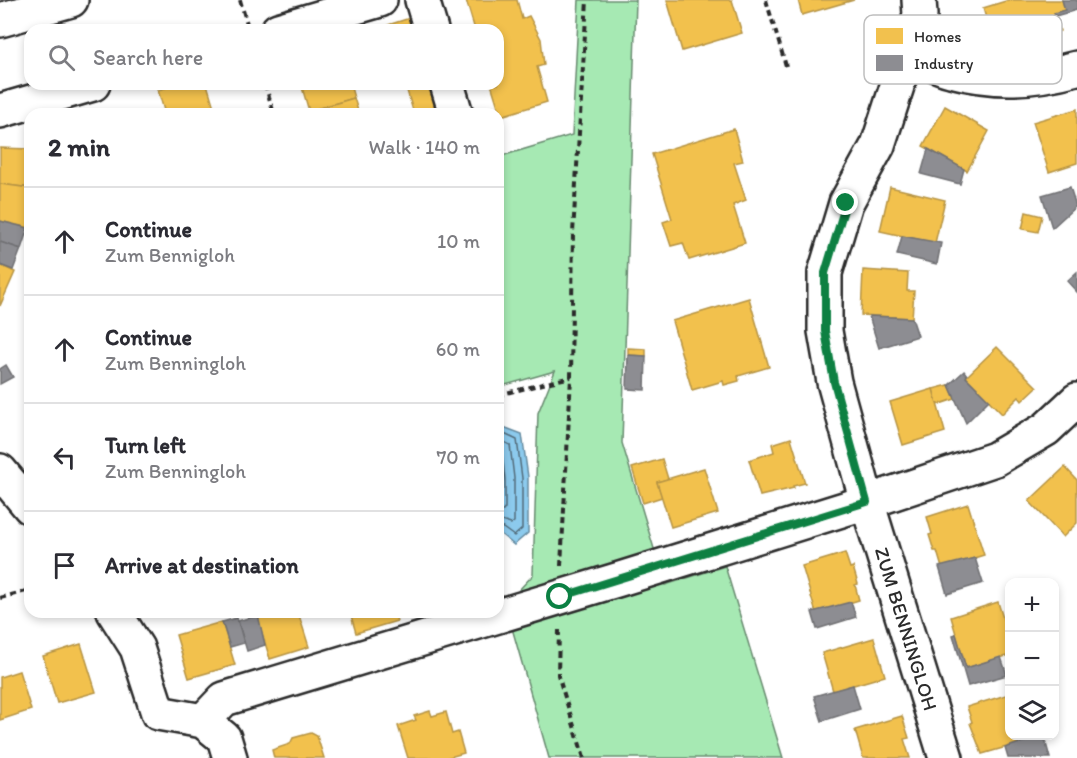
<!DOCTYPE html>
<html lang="en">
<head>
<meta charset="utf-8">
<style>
	body { margin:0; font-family:Itim,sans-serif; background:#f2f2f3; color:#2b2b33 }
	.controls { position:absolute; right:18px; bottom:18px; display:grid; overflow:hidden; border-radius:12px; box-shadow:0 3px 9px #0003 }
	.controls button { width:54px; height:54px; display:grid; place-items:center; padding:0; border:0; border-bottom:2px solid #e1e1e2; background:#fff; color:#2b2b33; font:30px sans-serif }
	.stop { position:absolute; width:18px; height:18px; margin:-14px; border:4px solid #0b8043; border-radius:50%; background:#fff }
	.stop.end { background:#0b8043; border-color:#fff; box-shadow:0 2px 6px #0008 }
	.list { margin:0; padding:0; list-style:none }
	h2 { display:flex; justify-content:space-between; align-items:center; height:78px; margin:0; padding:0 24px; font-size:26px }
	h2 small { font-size:20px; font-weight:400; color:#7c7c81 }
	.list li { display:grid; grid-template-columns:39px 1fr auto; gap:18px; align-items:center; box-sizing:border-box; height:108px; padding:0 24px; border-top:2px solid #e1e1e2 }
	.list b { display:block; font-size:22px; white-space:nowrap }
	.list p { margin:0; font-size:20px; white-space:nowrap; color:#7c7c81 }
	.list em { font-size:20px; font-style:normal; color:#7c7c81 }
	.icon { flex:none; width:33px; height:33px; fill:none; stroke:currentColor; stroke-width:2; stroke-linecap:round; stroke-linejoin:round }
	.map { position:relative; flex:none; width:1077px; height:758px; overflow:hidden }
	.search { position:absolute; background:#fff; box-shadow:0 3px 9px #0003; left:24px; top:24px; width:480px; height:66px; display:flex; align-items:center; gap:15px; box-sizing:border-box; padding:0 21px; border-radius:18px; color:#7c7c81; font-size:22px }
	.panel { position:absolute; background:#fff; box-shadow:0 3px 9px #0003; left:24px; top:108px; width:480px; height:510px; border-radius:18px }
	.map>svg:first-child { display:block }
	.green { fill:#a6e9b3; stroke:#688a6f; stroke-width:1.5 }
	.water { fill:#8ccaed; stroke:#658a9f; stroke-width:1.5 }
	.homes { fill:#f2c14e; stroke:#b69444; stroke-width:1.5 }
	.industry { fill:#8d8d92; stroke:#707073; stroke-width:1.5 }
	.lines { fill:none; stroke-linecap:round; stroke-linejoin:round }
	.shore { stroke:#526b79; stroke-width:1.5 }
	.minor-casing { stroke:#2b2b2b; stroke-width:38 }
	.path { stroke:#2b2b2b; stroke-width:4; stroke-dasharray:6 4.5; stroke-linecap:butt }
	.minor { stroke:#fff; stroke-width:33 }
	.route { stroke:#0b8043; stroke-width:8 }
	.labels { text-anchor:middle; stroke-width:6; stroke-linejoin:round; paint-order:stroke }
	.street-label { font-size:20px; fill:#2b2b2b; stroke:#fff }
	.key { fill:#fff; stroke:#bfbfbf; stroke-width:1.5 }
	.key-label { font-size:16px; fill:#2b2b2b }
</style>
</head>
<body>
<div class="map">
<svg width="1077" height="758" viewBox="0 0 1077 758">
	<rect width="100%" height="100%" fill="#fff"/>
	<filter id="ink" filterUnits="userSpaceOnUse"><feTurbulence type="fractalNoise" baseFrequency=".0167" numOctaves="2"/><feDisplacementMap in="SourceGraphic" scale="12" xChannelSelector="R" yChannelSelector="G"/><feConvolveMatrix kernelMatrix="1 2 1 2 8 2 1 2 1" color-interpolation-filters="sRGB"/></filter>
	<g filter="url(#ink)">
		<!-- green -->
		<polygon class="green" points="579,0 636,0 622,443 665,585 725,566 783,758 549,758 510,621 519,590 533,575 538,413 555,371 498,387 498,157 572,135"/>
		<!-- water -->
		<polygon class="water" points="498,425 522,434 528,477 528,533 514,545 498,532"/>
		<!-- homes -->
		<g class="homes">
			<polygon points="466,0 517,0 522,19 529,16 541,39 544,65 537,67 547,102 501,116 491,84 498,84 498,30 475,30"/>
			<polygon points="667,0 732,0 742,33 682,51"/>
			<polygon points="798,0 854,0 802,15"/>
			<polygon points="1009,0 1062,0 1065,10 1054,13 1060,31 1016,44 1011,26 990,32 983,8"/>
			<polygon points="413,17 417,30 389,30 388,25"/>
			<polygon points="178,84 207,84 216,114 165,114 158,90"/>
			<polygon points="301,84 350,84 354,98 309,111"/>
			<polygon points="405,84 433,84 442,114 414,114"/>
			<polygon points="354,98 359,114 310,114 309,111"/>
			<polygon points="945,106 989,131 967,171 923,146"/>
			<polygon points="1077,109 1077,163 1049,172 1033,122"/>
			<polygon points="734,129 743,161 734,163 746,200 733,205 745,243 689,260 683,243 671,246 663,222 672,219 652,154"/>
			<polygon points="0,148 30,149 30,188 0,184"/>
			<polygon points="0,184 30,188 30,228 0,221"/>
			<polygon points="890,187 945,200 935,243 880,231"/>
			<polygon points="1026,212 1042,216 1038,232 1022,229"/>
			<polygon points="0,265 15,272 0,306"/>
			<polygon points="863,270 908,273 907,291 914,291 912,318 861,315"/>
			<polygon points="749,298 769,367 738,376 739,381 724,385 723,381 692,390 672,321"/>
			<polygon points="997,347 1037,387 1022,401 1019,397 1002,414 966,377"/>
			<polygon points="628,348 646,349 646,356 628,355"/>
			<polygon points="949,385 955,399 937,405 933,389"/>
			<polygon points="933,389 945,432 903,445 890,402"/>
			<polygon points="791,438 805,483 793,486 794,488 760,496 749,460 774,452 772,444"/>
			<polygon points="662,459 668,479 657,482 662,497 643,503 632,468"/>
			<polygon points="1065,467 1077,480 1077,523 1063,537 1029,501"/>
			<polygon points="704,468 718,513 671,527 657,482"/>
			<polygon points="968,504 984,555 942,568 937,551 934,551 929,535 932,534 927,517"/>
			<polygon points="845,553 850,568 853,567 858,584 855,585 859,600 816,613 802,566"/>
			<polygon points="998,602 1010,641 1010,655 966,668 951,617"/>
			<polygon points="274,612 279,612 283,616 298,612 309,647 270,659 257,617"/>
			<polygon points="350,612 394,612 397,621 356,633"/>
			<polygon points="222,622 235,665 189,678 176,635"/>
			<polygon points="874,638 885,676 833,691 822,653"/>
			<polygon points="81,644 96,692 57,703 43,656"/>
			<polygon points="19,671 31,710 0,720 0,677"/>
			<polygon points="1009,694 1010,736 1021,736 1024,742 982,754 970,723 972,722 967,707"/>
			<polygon points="430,711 432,716 446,712 452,734 458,732 464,753 446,758 408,758 398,726 416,720 414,716"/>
			<polygon points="902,716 909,738 904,739 910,758 863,758 855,730"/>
			<polygon points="311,733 317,736 324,758 274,758 272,750 290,744 293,738"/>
		</g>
		<!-- industry -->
		<g class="industry">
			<polygon points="1062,0 1077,0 1077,10 1055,16 1054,13 1065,10"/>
			<polygon points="928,149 964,169 960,184 921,174"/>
			<polygon points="1070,187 1076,206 1052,228 1042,195"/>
			<polygon points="0,221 28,228 21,249 0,242"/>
			<polygon points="902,236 941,243 937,264 897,255"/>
			<polygon points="0,242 21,249 13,270 0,265"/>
			<polygon points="1077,272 1077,292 1067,281"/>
			<polygon points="869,316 912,318 918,336 879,348"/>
			<polygon points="628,355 646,356 645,390 627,389"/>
			<polygon points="6,365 13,377 0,384 0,369"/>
			<polygon points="964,371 967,375 966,377 989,400 966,423 949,385"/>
			<polygon points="975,558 983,583 947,594 939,567"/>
			<polygon points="851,602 856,617 817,629 812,612"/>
			<polygon points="258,615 265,645 247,651 238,621"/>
			<polygon points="237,618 244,643 230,647 222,622"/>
			<polygon points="956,634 966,668 1001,657 1007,675 968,686 953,635"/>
			<polygon points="853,685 860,709 822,721 814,696"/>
			<polygon points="1041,736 1044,736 1050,758 1008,758 1005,748"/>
		</g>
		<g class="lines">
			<!-- shore -->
			<g class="shore">
				<polyline points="498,431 517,440 522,478 522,529 514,536 503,528 498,527"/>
				<polyline points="498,439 510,445 514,478 514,522 511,524 498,520"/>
				<polyline points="498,449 502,452 505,479 505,508 503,511 498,511"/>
			</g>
			<defs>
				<g id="minor">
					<polyline points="422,0 431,30"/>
					<path id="s1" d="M919,0L920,15L878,145L846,203L825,273V331L834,382L867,502L946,758"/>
					<polyline points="0,20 71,0"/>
					<polyline points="278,30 380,0"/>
					<path d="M908,51C922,57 937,67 951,70C997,82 1032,80 1077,68"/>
					<polyline points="447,84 456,114"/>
					<polyline points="0,111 93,84"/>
					<polyline points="0,471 30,507"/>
					<polyline points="114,612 137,648 158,713 203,721 224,738 230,758"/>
					<polyline points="203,721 224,699 620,579 867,502 995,459 1046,429 1077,400"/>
				</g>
			</defs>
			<!-- minor casing -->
			<use href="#minor" class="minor-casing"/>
			<!-- path -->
			<g class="path">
				<polyline points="240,0 247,24"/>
				<polyline points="766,0 786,66"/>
				<polyline points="265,84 274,114"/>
				<polyline points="498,395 571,377"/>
				<polyline points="561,566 571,377 573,233 587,0"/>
				<polyline points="0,598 30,590"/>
				<polyline points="559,630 558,675 584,758"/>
			</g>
			<!-- minor -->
			<use href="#minor" class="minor"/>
		</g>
	</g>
	<g class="lines" filter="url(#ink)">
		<!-- route -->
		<polyline class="route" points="560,597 867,502 834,382 825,331 825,273 846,203"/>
	</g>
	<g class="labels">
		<!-- street labels -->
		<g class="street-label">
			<text dy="7" stroke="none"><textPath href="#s1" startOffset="658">ZUM BENNINGLOH</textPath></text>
		</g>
	</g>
	<!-- legend -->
	<rect x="864" y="15" width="198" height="69" rx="9" class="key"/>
	<rect x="876" y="28" width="27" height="16" fill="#f2c14e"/>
	<rect x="876" y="55" width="27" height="16" fill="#8d8d92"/>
	<g class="key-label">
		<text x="914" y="42">Homes</text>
		<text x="914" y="69">Industry</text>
	</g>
</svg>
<div class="controls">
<button>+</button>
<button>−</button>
<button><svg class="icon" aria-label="layers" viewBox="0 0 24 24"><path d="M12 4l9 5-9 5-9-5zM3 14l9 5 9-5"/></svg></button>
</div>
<div class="stop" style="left:560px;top:597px"></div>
<div class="stop end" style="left:846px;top:203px"></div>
<div class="search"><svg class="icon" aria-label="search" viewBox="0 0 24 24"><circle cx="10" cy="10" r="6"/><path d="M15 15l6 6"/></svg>Search here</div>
<section class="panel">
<h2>2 min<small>Walk · 140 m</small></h2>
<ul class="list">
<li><svg class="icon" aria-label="ahead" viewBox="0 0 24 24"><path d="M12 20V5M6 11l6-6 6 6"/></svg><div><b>Continue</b><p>Zum Bennigloh</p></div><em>10 m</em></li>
<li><svg class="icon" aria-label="ahead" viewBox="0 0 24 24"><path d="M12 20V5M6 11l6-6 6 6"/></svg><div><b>Continue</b><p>Zum Benningloh</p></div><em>60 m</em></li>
<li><svg class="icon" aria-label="left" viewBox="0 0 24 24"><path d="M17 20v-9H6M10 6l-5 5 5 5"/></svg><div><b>Turn left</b><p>Zum Benningloh</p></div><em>70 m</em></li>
<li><svg class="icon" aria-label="arrive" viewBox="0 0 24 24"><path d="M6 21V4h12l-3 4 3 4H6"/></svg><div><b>Arrive at destination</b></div></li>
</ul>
</section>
</div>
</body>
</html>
